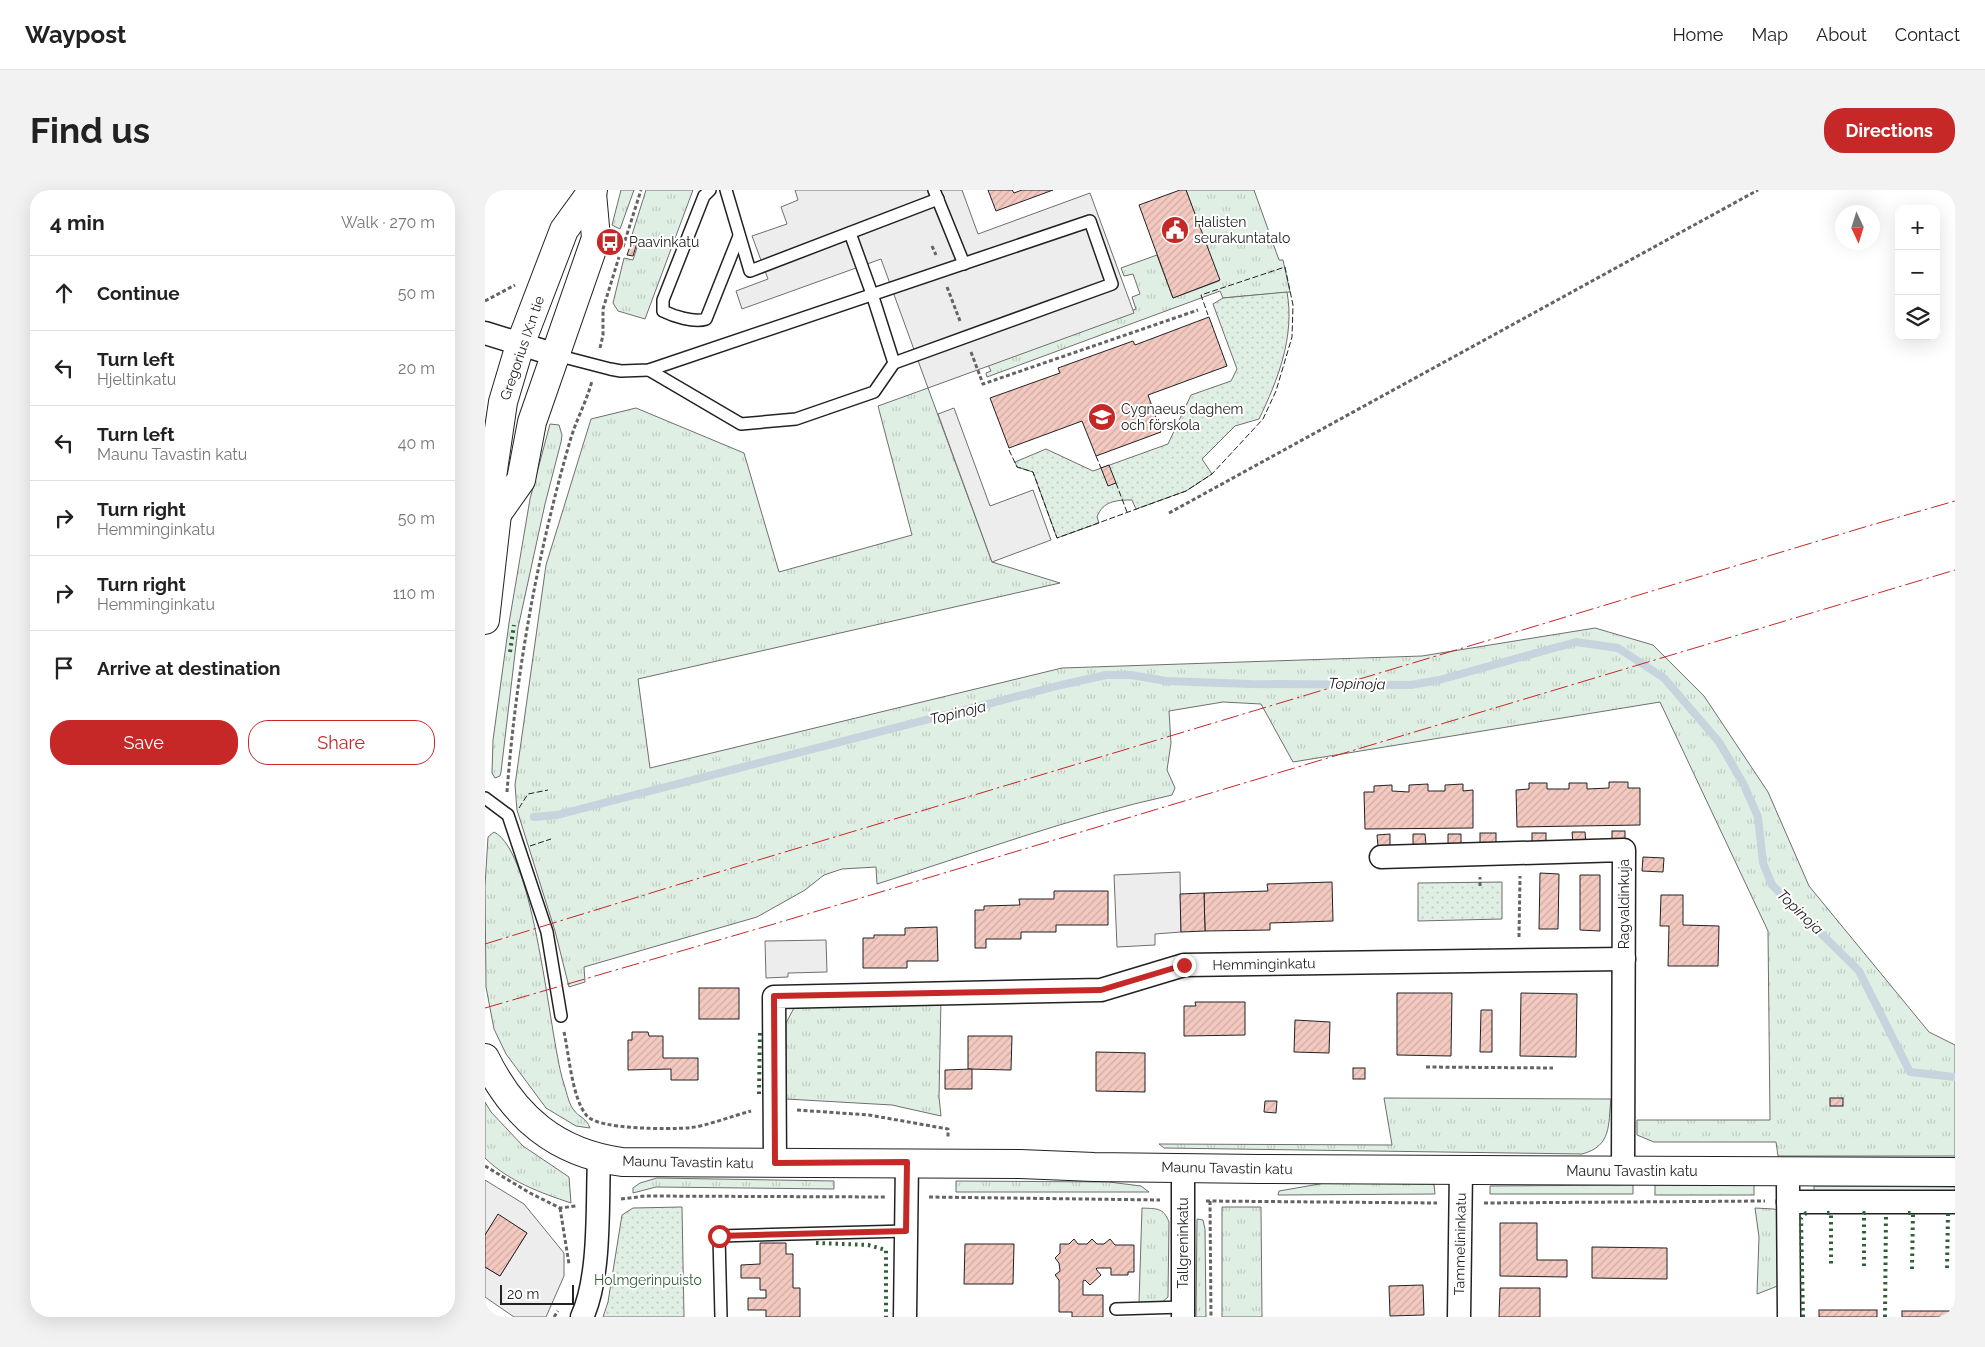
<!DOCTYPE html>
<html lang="en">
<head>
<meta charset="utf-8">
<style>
	body { margin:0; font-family:Raleway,sans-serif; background:#f2f2f2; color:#222 }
	.controls { position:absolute; right:15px; top:15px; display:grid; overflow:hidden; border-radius:10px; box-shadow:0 5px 20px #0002 }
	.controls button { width:45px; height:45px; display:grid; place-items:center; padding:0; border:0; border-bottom:1px solid #e0e0e0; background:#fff; color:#222; font:25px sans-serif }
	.compass { position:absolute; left:1350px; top:15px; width:45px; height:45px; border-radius:50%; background:#fff; box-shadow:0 5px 20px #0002; rotate:176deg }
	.scale { position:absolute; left:15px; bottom:12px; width:74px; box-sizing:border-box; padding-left:5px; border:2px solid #222; border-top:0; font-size:14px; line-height:18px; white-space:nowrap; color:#222; -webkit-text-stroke:4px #fff; paint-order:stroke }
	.stop { position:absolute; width:15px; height:15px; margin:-11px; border:4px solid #c62828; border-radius:50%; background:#fff }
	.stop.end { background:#c62828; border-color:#fff; box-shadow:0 1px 5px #0008 }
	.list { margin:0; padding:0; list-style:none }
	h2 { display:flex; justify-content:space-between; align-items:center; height:65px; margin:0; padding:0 20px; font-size:21px }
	h2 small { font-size:16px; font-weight:400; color:#767676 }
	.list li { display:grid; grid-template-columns:32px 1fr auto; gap:15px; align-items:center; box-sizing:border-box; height:75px; padding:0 20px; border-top:1px solid #e0e0e0 }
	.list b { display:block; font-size:19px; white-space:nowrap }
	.list p { margin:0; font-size:16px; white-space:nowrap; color:#767676 }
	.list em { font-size:16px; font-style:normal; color:#767676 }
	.actions { display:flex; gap:10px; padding:15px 20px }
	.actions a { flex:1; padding:11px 0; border:1px solid #c62828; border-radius:20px; text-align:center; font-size:18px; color:#c62828 }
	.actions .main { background:#c62828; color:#fff }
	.icon { flex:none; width:28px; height:28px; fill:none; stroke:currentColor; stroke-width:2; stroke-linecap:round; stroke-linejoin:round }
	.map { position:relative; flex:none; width:1470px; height:1127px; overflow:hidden; border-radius:20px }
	header { display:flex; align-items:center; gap:30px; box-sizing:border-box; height:70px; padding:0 25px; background:#fff; border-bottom:1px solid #e0e0e0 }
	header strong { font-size:24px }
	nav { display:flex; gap:28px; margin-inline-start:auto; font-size:18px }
	.intro { display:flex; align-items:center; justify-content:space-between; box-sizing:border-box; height:120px; padding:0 30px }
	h1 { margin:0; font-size:35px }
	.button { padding:12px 22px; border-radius:20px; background:#c62828; color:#fff; font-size:18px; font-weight:700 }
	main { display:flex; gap:30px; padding:0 30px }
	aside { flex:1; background:#fff; border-radius:20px; box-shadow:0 5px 20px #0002 }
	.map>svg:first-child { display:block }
	.grass { fill:url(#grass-tufts); stroke:#6f6f6f }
	.park { fill:url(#park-dots); stroke:#6f6f6f }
	.parking { fill:#ededed; stroke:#6f6f6f }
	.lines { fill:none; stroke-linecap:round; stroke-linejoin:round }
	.stream { stroke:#c7d3dd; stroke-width:8 }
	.building { fill:url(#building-hatch); stroke:#222 }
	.service-casing { stroke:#222; stroke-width:14 }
	.minor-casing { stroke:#222; stroke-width:25 }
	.tertiary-casing { stroke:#222; stroke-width:30 }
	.path { stroke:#646464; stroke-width:3; stroke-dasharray:4 2.5; stroke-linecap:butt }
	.service { stroke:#fff; stroke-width:11 }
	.minor { stroke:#fff; stroke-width:22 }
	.tertiary { stroke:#fff; stroke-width:28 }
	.hedge { stroke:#2f5e38; stroke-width:4; stroke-dasharray:2.5 4; stroke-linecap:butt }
	.fence { stroke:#222; stroke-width:1; stroke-dasharray:6 2.5; stroke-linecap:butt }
	.power { stroke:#c62828; stroke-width:1; stroke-dasharray:18 4 2.5 4; stroke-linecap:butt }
	.route { stroke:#c62828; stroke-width:6 }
	.labels { text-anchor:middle; stroke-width:4; stroke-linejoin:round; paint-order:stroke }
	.poi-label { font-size:14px; fill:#222; stroke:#fff; text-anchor:start }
	.street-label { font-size:14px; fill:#222; stroke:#fff }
	.park-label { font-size:14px; fill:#2f5e38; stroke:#fff }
	.water-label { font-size:15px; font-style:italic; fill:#222; stroke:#fff }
</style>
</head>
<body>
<header>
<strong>Waypost</strong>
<nav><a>Home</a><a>Map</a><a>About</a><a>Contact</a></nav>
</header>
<div class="intro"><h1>Find us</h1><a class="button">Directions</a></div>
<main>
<aside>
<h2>4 min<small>Walk · 270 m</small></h2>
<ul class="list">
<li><svg class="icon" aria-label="ahead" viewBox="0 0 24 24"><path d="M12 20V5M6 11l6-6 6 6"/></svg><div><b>Continue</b></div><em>50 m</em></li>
<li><svg class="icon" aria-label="left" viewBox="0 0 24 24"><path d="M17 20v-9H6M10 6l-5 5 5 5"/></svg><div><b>Turn left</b><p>Hjeltinkatu</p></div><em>20 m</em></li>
<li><svg class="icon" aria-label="left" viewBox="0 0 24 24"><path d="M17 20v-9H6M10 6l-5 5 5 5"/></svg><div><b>Turn left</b><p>Maunu Tavastin katu</p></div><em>40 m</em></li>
<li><svg class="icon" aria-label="right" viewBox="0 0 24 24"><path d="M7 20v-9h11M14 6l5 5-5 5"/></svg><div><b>Turn right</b><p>Hemminginkatu</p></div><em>50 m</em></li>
<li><svg class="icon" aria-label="right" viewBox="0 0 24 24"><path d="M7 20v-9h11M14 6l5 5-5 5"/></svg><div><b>Turn right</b><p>Hemminginkatu</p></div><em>110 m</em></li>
<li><svg class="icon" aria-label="arrive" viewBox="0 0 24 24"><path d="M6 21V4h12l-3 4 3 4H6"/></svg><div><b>Arrive at destination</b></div></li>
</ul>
<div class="actions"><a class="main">Save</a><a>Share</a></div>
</aside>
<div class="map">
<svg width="1470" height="1127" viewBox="0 0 1470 1127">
	<defs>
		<pattern id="grass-tufts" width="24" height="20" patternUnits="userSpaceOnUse" patternTransform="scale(1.25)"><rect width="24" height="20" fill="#e0efe3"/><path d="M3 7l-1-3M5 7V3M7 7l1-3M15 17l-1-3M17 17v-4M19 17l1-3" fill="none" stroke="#c0cdc2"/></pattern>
		<pattern id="park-dots" width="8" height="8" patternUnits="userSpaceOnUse" patternTransform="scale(1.25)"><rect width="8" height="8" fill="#e0efe3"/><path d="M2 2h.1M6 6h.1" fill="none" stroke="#c0cdc2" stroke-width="1.8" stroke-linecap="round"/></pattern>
		<pattern id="building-hatch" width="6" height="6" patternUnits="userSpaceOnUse" patternTransform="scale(1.25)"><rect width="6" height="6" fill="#f3c9c0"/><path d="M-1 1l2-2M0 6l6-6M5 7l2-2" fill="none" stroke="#d0aca5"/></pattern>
	</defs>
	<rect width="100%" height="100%" fill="#fff"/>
	<!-- grass -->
	<g class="grass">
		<polygon points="136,0 149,0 135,39 127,35"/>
		<polygon points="161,0 208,0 160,129 133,121 128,113 139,68 148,70 154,51 146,48"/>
		<polygon points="701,0 769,0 794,70 798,70 805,102 738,108 735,101 502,187 501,183 506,181 503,175 651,119 647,107 655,104 648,84 639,86 636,78 672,65 688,108 734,91"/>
		<path d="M443,198L507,372L575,393L153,489L165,578L577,478L937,466L1110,438L1168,455L1219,506L1283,602L1324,696L1444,842L1470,855V966H1293L1291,952H1169L1152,945V930H1285L1283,741L1175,512L808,572L776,514L738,512L684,521L686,553L682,580L690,598L687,605C587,627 490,663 392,694L391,677L357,679L339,685L320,700L272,727L99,777L100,792L84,797L70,741L32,620L30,595L61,375L106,229L151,218L259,263L294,382L427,345L393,216Z"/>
		<polygon points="65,234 74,235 77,245 76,252 60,314 33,438 16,582 15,586 10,588 7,583 8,550 24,433 45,309"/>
		<path d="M9,642C50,662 64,844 78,891C81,899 83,912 88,919C94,928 101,927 105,938L91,936L61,918L21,864L9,839L1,797L0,696L3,647Z"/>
		<polygon points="456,810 454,907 456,926 407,915 301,909 301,833 309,818"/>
		<path d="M899,908L1126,909C1123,935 1127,956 1097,964L679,958L674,954L907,955Z"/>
		<path d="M0,912L6,922L38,956L84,987L86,1013C56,1003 23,991 0,968Z"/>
		<polygon points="172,988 349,991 349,999 171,997 148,1003 148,998 155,993"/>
		<polygon points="471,991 624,992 656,996 664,1002 471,1002"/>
		<polygon points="840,993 949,994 950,1004 793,1005 794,1001"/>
		<polygon points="1148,995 1148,1004 1005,1004 1005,996"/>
		<rect x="1170" y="995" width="99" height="10"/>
		<polygon points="1329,996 1470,997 1470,1004 1329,1004"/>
		<polygon points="737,1017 776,1017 777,1127 737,1127"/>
		<path d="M657,1018C672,1019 678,1017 684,1032L683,1107L675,1114L654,1113Z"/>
		<polygon points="1270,1018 1289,1019 1296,1022 1295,1095 1272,1104 1274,1047"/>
		<polygon points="712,1029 718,1030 720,1039 721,1127 711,1127"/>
	</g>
	<!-- park -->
	<g class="park">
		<path d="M802,102C810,146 793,190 774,229L750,236L717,269L727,284L701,301L651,319L647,310C631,310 618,311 612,327L614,333L572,348L548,282L532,277L530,272L561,259L608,281L683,254L706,205L746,191L752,179L728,114L738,108Z"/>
		<polygon points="1017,692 1017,729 933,731 933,693"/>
		<polygon points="197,1017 199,1127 118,1127 123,1112 137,1025 148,1018"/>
	</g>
	<!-- parking -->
	<g class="parking">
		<polygon points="310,0 477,0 493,44 605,3 649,123 443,198 396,69 257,119 251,101 283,89 267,46 302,34 296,17 313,10"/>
		<polygon points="469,218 505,316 548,300 566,350 507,372 453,224"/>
		<polygon points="695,682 696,742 670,744 670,755 632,757 629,685"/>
		<polygon points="341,750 342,782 303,783 303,787 281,788 280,751"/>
		<polygon points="0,990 39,1014 79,1063 79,1086 61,1127 29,1127 0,1107 0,1077 15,1086 42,1043 13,1025 0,1045"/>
	</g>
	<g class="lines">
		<!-- stream -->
		<polyline class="stream" points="49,627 72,625 576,495 621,485 646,485 681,491 766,494 926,495 954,490 1091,452 1133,458 1179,488 1234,552 1259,595 1273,627 1278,673 1287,695 1374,781 1425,882 1470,887"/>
	</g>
	<!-- building -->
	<g class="building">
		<polygon points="503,0 527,0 529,3 537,0 568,0 511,21"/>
		<polygon points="695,0 701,0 735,90 688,108 654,15"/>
		<polygon points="147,51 152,53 148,66 142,65"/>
		<polygon points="724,127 742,176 663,205 676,242 611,266 597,231 524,258 505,208 575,183 573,178 648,151 650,155"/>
		<polygon points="624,275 631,293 623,296 616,278"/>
		<polygon points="1124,592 1143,592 1143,598 1155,598 1155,635 1032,637 1031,600 1044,599 1044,593 1062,593 1062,599 1084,599 1084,593 1102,593 1102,599 1124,598"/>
		<polygon points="943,594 943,601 960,601 960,595 978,594 978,601 988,600 988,638 880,639 879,602 889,602 889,596 907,595 907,601 924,602 924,595"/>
		<rect x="1127" y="641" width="13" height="11"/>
		<polygon points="1087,642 1100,642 1101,653 1088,653"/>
		<rect x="995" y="643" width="16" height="11"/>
		<rect x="1047" y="643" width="14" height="10"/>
		<polygon points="905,644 905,656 893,656 892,645"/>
		<polygon points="928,644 940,644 941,655 928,655"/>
		<polygon points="963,644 976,644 976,654 963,655"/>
		<polygon points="1158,667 1179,668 1178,682 1157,681"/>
		<polygon points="1055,683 1074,684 1073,739 1054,739"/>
		<polygon points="1095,685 1115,685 1115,741 1095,740"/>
		<polygon points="847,692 848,731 785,733 785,740 720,741 719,703 783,701 782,694"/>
		<polygon points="569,701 623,701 623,735 571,735 571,742 536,742 536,749 501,749 501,758 490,758 490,720 499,720 499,716 535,715 534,709 569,709"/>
		<polygon points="719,703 720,741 696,742 695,704"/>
		<polygon points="1176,705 1198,705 1198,735 1234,736 1233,776 1183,776 1184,736 1175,736"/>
		<polygon points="452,737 453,771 422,771 422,778 378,778 378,748 389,748 389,745 420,745 420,738"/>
		<rect x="214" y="798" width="40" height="31"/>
		<polygon points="912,803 967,803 966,866 912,865"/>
		<polygon points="1036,803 1092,804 1091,867 1035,866"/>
		<polygon points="710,812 760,812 760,845 699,846 699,816 711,816"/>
		<polygon points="996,820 1007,820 1007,862 995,862"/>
		<polygon points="810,830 845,832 844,863 809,862"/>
		<polygon points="147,842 163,842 164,846 178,846 178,868 213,868 213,890 186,890 186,879 143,880 143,850 147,850"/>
		<polygon points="483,846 527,846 526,880 483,879"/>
		<polygon points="611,862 660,863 660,902 611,901"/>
		<rect x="868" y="878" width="12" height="11"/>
		<polygon points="487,879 487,899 460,899 460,880"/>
		<rect x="1345" y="908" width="13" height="8"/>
		<polygon points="780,911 792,911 791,923 779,922"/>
		<polygon points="13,1024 42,1043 15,1086 0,1077 0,1045"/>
		<polygon points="1015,1033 1052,1033 1052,1070 1082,1070 1082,1087 1015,1086"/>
		<polygon points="589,1049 593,1054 602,1054 607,1049 612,1054 619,1054 625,1049 630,1055 649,1055 649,1082 643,1082 643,1085 626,1085 626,1078 612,1078 611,1079 616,1085 605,1095 600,1090 598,1091 598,1105 618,1105 618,1127 587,1127 587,1122 574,1122 574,1090 570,1085 575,1081 574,1073 570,1068 575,1063 575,1054 584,1054"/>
		<polygon points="275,1053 301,1053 301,1064 308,1064 308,1098 315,1098 315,1127 281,1127 281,1120 263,1120 263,1108 281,1108 281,1100 275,1100 275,1088 256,1088 256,1075 275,1074"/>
		<polygon points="480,1054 529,1054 528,1094 479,1094"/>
		<polygon points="1107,1057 1182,1058 1182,1089 1107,1088"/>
		<polygon points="938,1095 939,1125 905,1126 904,1096"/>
		<polygon points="1015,1098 1055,1098 1055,1127 1014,1127"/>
		<rect x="1334" y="1120" width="58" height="7"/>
		<rect x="1417" y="1121" width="53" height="6"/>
	</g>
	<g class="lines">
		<defs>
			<g id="service">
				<path d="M225,0L219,6L178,110V121C188,126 209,133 221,129L254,46"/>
				<polyline points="241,0 265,81 453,9"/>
				<polyline points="449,0 479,74"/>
				<polyline points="71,165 125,179 136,181 164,180 605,31 627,94 409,173"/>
				<polyline points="164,180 256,234 311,229 389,202 409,173 387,104 365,43"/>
				<polyline points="0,608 23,625 62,742 76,826"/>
				<polyline points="631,1119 698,1117"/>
				<polyline points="236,1127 234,1046 421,1041"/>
			</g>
			<g id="minor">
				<polyline points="0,143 71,165"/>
				<polyline points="896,667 1139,660 1138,981"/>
				<polyline points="290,973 289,807 616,800 699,775 1139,769"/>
				<polyline points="698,978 698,1127"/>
				<polyline points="1303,997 1304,1127"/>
				<polyline points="1303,1012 1470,1012"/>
				<path d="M97,1127C116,1086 112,1015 114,969"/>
				<polyline points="420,1127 422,972"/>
				<polyline points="974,1127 976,980"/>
			</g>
			<g id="tertiary">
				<polyline points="12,324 36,290 47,232 111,48 107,3"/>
				<polyline points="0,430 12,324 7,287 18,212 35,155 79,40 108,0"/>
				<path d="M0,868C29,927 71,963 137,972L535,974L609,977L775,979L1470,982"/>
			</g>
		</defs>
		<!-- service casing -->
		<use href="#service" class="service-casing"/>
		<!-- minor casing -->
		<use href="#minor" class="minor-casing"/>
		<!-- tertiary casing -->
		<use href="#tertiary" class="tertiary-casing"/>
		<!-- path -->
		<g class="path">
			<polyline points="447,56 451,65"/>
			<polyline points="138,57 156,0"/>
			<polyline points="462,97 475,131"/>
			<polyline points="0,111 30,95"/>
			<polyline points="115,158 118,145 118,119 134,67"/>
			<polyline points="486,162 498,194 713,120"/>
			<polyline points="684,323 1273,0"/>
			<path d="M22,602C31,483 52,365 85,251C91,230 101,213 107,191"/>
			<polyline points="995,696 995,687"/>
			<polyline points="1034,747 1035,686"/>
			<path d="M79,842C84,864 87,909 102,926C115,940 183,939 203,938C222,936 247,926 266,921"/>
			<polyline points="941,877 1068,878"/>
			<polyline points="312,920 384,925 463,939 463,948"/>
			<polyline points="0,976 45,1003 75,1018 91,1016"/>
			<polyline points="444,1007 675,1010"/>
			<polyline points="136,1009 160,1006 400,1007"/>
			<polyline points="721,1011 952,1013"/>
			<polyline points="725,1011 726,1127"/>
			<polyline points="999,1013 1280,1011"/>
			<polyline points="75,1018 84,1074"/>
			<polyline points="69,1127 73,1121"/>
		</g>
		<!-- service -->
		<use href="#service" class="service"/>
		<!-- minor -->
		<use href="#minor" class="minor"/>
		<!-- tertiary -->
		<use href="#tertiary" class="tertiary"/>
		<!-- hedge -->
		<g class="hedge">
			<polyline points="25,462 29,435"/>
			<polyline points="274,904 275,839"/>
			<polyline points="1342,1023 1346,1023 1346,1077"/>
			<polyline points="1423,1023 1428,1023 1427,1079"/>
			<polyline points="331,1053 383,1055 401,1060 401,1127"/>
			<polyline points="1379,1076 1379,1023 1384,1023"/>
			<polyline points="1462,1078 1463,1023 1465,1023"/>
			<polyline points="1318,1127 1316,1028 1321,1023 1325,1023"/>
			<polyline points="1400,1127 1401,1023"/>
		</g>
		<!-- fence -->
		<g class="fence">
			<polyline points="524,260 532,277 548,282 572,348 701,301 727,284 778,229 791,201 807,147 808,115 800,77 716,105 723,125"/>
			<polyline points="611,266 616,278"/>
			<polyline points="631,293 642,322"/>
			<polyline points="34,618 43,604 63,600"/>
			<polyline points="45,656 66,649"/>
		</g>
		<!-- power -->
		<g class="power">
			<polyline points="0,754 270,671 1383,336 1470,311"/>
			<polyline points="0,818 289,734 1470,380"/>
		</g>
	</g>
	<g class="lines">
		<!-- route -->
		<polyline class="route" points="234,1046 421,1041 422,972 290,973 289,806 616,800 699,775"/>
	</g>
	<!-- icons -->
	<defs>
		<symbol id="civic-disc" viewBox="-11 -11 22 22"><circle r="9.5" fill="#c62828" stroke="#fff"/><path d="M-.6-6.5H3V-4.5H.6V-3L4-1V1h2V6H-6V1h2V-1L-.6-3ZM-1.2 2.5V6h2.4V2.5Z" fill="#fff"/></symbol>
		<symbol id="bus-disc" viewBox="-11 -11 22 22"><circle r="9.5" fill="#c62828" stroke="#fff"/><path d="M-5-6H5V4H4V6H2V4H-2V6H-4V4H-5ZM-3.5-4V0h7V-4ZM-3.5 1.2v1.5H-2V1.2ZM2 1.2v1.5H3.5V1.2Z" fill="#fff"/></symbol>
		<symbol id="school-disc" viewBox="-11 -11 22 22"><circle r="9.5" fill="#c62828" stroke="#fff"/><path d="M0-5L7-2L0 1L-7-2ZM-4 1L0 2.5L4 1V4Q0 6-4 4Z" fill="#fff"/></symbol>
	</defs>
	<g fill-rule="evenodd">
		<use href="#civic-disc" x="674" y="24" width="32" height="32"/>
		<use href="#bus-disc" x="109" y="36" width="32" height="32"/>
		<use href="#school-disc" x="601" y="211" width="32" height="32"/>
	</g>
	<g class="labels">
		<!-- poi labels -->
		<g class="poi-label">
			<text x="709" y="37">Halisten<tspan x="709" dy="16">seurakuntatalo</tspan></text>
			<text x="144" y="57">Paavinkatu</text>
			<text x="636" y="224">Cygnaeus daghem<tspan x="636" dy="16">och förskola</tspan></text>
		</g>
		<!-- street labels -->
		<g class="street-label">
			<text transform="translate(37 158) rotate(-71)" y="5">Gregorius IX:n tie</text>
			<text transform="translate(1139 714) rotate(-90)" y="5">Ragvaldinkuja</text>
			<text transform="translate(779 774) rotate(-1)" y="5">Hemminginkatu</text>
			<text transform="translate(203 972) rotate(1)" y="5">Maunu Tavastin katu</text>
			<text transform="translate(742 978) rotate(1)" y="5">Maunu Tavastin katu</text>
			<text x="1147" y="986">Maunu Tavastin katu</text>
			<text transform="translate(698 1053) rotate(-90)" y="5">Tallgreninkatu</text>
			<text transform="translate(975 1054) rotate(-89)" y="5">Tammelininkatu</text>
		</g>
		<!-- park labels -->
		<g class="park-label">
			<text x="163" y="1095">Holmgerinpuisto</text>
		</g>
		<!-- water labels -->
		<g class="water-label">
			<text transform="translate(872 494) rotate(1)" y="5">Topinoja</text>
			<text transform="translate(473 523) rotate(-14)" y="5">Topinoja</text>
			<text transform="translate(1315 722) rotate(44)" y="5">Topinoja</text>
		</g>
	</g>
</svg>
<div class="controls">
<button>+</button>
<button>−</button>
<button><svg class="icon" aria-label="layers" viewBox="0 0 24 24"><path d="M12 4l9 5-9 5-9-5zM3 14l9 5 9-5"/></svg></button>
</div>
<svg class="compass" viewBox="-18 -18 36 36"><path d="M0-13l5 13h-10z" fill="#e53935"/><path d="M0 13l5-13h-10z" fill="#767676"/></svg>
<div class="scale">20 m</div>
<div class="stop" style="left:234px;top:1046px"></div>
<div class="stop end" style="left:699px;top:775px"></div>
</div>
</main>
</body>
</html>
